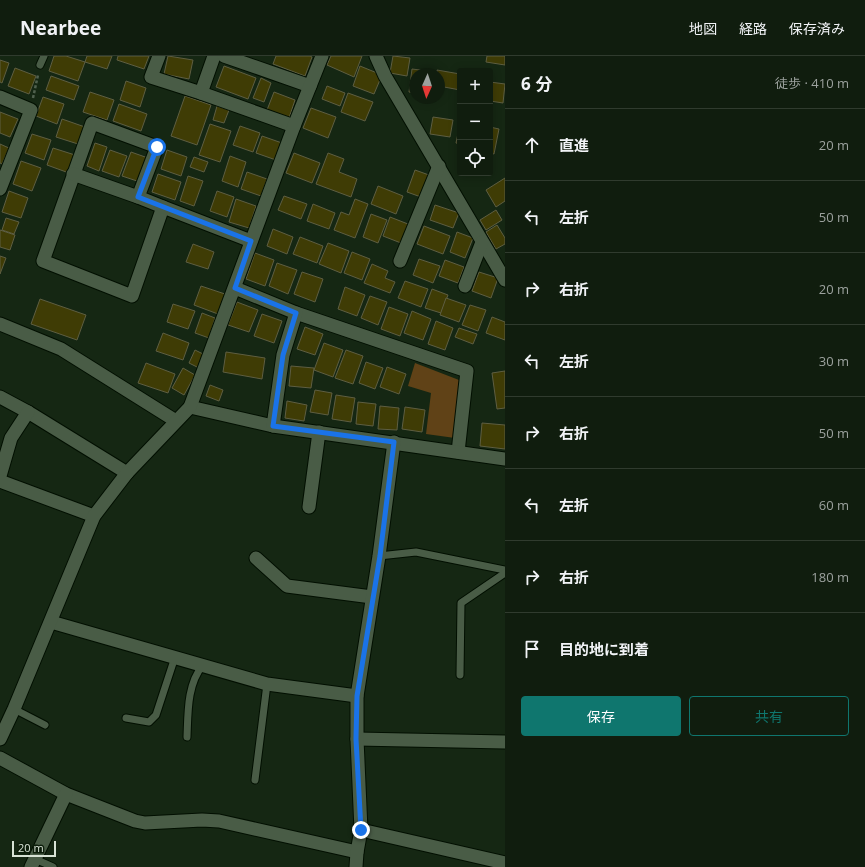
<!DOCTYPE html>
<html lang="ja">
<head>
<meta charset="utf-8">
<style>
	body { margin:0; font-family:"Open Sans","Noto Sans JP",sans-serif; background:#1e2a1c; color:#f1f3f6 }
	.controls { position:absolute; right:12px; top:12px; display:grid; overflow:hidden; border-radius:4px; box-shadow:0 2px 10px #0003 }
	.controls button { width:36px; height:36px; display:grid; place-items:center; padding:0; border:0; border-bottom:1px solid #303b2e; background:#101d0e; color:#f1f3f6; font:20px sans-serif }
	.compass { position:absolute; left:409px; top:12px; width:36px; height:36px; border-radius:50%; background:#101d0e; box-shadow:0 2px 10px #0003; rotate:183deg }
	.scale { position:absolute; left:12px; bottom:10px; width:44px; box-sizing:border-box; padding-left:4px; border:2px solid #d8e3d6; border-top:0; font-size:11px; line-height:14px; white-space:nowrap; color:#d8e3d6; -webkit-text-stroke:3px #0c1d0a; paint-order:stroke }
	.stop { position:absolute; width:12px; height:12px; margin:-9px; border:3px solid #1a73e8; border-radius:50%; background:#fff }
	.stop.end { background:#1a73e8; border-color:#fff; box-shadow:0 1px 4px #0008 }
	.list { margin:0; padding:0; list-style:none }
	h2 { display:flex; justify-content:space-between; align-items:center; height:52px; margin:0; padding:0 16px; font-size:17px }
	h2 small { font-size:13px; font-weight:400; color:#9ca29e }
	.list li { display:grid; grid-template-columns:26px 1fr auto; gap:12px; align-items:center; box-sizing:border-box; height:72px; padding:0 16px; border-top:1px solid #303b2e }
	.list b { display:block; font-size:15px; white-space:nowrap }
	.list em { font-size:13px; font-style:normal; color:#9ca29e }
	.actions { display:flex; gap:8px; padding:12px 16px }
	.actions a { flex:1; padding:9px 0; border:1px solid #0f766e; border-radius:4px; text-align:center; font-size:14px; color:#0f766e }
	.actions .main { background:#0f766e; color:#fff }
	.icon { flex:none; width:22px; height:22px; fill:none; stroke:currentColor; stroke-width:2; stroke-linecap:round; stroke-linejoin:round }
	.map { position:relative; flex:none; width:505px; height:811px; overflow:hidden }
	header { display:flex; align-items:center; gap:24px; box-sizing:border-box; height:56px; padding:0 20px; background:#101d0e; border-bottom:1px solid #303b2e }
	header strong { font-size:19px }
	nav { display:flex; gap:22px; margin-inline-start:auto; font-size:14px }
	main { display:flex }
	aside { flex:1; background:#101d0e }
	.map>svg:first-child { display:block }
	.green { fill:#604217 }
	.building { fill:#3f3c05; stroke:#5e5e42 }
	.lines { fill:none; stroke-linecap:round; stroke-linejoin:round }
	.service-casing { stroke:#020f01; stroke-width:9 }
	.minor-casing { stroke:#020f01; stroke-width:15 }
	.path { stroke:#51614f; stroke-width:2.5; stroke-dasharray:3 2; stroke-linecap:butt }
	.service { stroke:#495c46; stroke-width:7 }
	.minor { stroke:#495c46; stroke-width:13 }
	.route { stroke:#1a73e8; stroke-width:5 }
</style>
</head>
<body>
<header>
<strong>Nearbee</strong>
<nav><a>地図</a><a>経路</a><a>保存済み</a></nav>
</header>
<main>
<div class="map">
<svg width="505" height="811" viewBox="0 0 505 811">
	<rect width="100%" height="100%" fill="#152713"/>
	<!-- green -->
	<polygon class="green" points="415,307 459,324 455,382 426,378 431,337 408,330"/>
	<!-- building -->
	<g class="building">
		<polygon points="54,0 66,0 85,6 78,25 49,15"/>
		<polygon points="87,0 112,0 107,13 85,6"/>
		<polygon points="118,0 149,0 144,13 117,4"/>
		<polygon points="168,0 193,4 189,23 164,18"/>
		<polygon points="276,0 310,0 312,1 305,20 273,8"/>
		<polygon points="331,0 362,0 354,21 327,9"/>
		<polygon points="393,0 410,2 407,20 390,17"/>
		<polygon points="487,0 505,0 505,9 486,6"/>
		<polygon points="0,4 9,7 2,27 0,26"/>
		<polygon points="224,10 256,22 248,43 216,31"/>
		<polygon points="360,10 382,19 374,38 353,30"/>
		<polygon points="15,12 36,20 29,38 8,30"/>
		<polygon points="412,13 428,15 428,18 415,18 415,37 409,36"/>
		<polygon points="437,14 460,18 460,34 439,30"/>
		<polygon points="51,20 79,30 74,44 46,34"/>
		<polygon points="261,22 271,27 264,46 253,42"/>
		<polygon points="126,25 146,32 140,51 120,44"/>
		<polygon points="490,26 505,28 503,47 490,45"/>
		<polygon points="327,30 345,37 340,50 322,43"/>
		<polygon points="90,36 114,44 107,64 83,56"/>
		<polygon points="274,36 295,44 289,62 267,54"/>
		<polygon points="348,37 373,46 365,65 341,56"/>
		<polygon points="185,40 211,49 197,89 171,80"/>
		<polygon points="43,41 64,48 57,68 36,60"/>
		<polygon points="119,48 147,58 141,75 113,65"/>
		<polygon points="217,50 229,54 224,67 213,64"/>
		<polygon points="311,52 336,61 328,82 303,72"/>
		<polygon points="0,56 18,63 10,81 0,77"/>
		<polygon points="433,61 453,64 450,81 430,78"/>
		<polygon points="62,63 85,71 78,88 56,81"/>
		<polygon points="210,68 231,75 220,106 199,99"/>
		<polygon points="460,68 460,88 456,87"/>
		<polygon points="240,70 260,77 253,96 233,89"/>
		<polygon points="490,71 499,73 494,98 490,97"/>
		<polygon points="32,78 51,84 44,104 25,97"/>
		<polygon points="262,80 282,87 276,104 256,97"/>
		<polygon points="95,87 107,91 99,115 87,110"/>
		<polygon points="0,88 9,92 2,108 0,107"/>
		<polygon points="53,92 75,99 69,117 47,109"/>
		<polygon points="110,94 127,100 119,121 102,115"/>
		<polygon points="167,94 187,101 181,120 161,113"/>
		<polygon points="131,96 148,102 140,126 122,120"/>
		<polygon points="294,97 320,107 312,127 286,117"/>
		<polygon points="328,97 344,103 339,116 357,123 351,141 316,128"/>
		<polygon points="230,100 246,106 238,131 222,125"/>
		<polygon points="194,101 208,106 204,116 190,111"/>
		<polygon points="21,105 41,112 32,135 13,128"/>
		<polygon points="415,114 429,119 421,141 407,136"/>
		<polygon points="247,116 267,123 261,140 241,133"/>
		<polygon points="158,118 181,126 175,144 152,136"/>
		<polygon points="188,120 203,125 194,150 180,145"/>
		<polygon points="505,122 505,145 496,151 486,134"/>
		<polygon points="378,130 403,140 396,158 371,148"/>
		<polygon points="9,135 28,142 21,162 2,156"/>
		<polygon points="217,135 234,141 227,161 210,155"/>
		<polygon points="284,140 307,148 301,163 278,154"/>
		<polygon points="236,143 256,150 249,172 229,166"/>
		<polygon points="355,143 368,148 355,182 334,174 341,156 349,159"/>
		<polygon points="313,148 335,157 329,173 307,165"/>
		<polygon points="435,149 459,157 453,172 430,164"/>
		<polygon points="496,154 502,164 486,174 480,164"/>
		<polygon points="371,158 387,164 378,187 363,181"/>
		<polygon points="390,161 408,168 401,187 383,180"/>
		<polygon points="6,162 19,166 14,178 2,174"/>
		<polygon points="497,169 505,182 505,188 496,193 486,176"/>
		<polygon points="424,170 450,180 443,198 417,188"/>
		<polygon points="273,173 293,181 287,198 267,190"/>
		<polygon points="0,174 15,179 10,194 0,191"/>
		<polygon points="457,176 473,182 465,202 450,196"/>
		<polygon points="300,181 323,190 317,207 293,198"/>
		<polygon points="328,187 349,195 341,217 319,208"/>
		<polygon points="193,188 214,196 208,213 186,206"/>
		<polygon points="352,196 370,203 362,224 344,217"/>
		<polygon points="255,197 274,204 265,230 246,223"/>
		<polygon points="0,200 6,202 0,218"/>
		<polygon points="419,203 440,210 433,227 413,219"/>
		<polygon points="445,204 464,211 458,227 439,220"/>
		<polygon points="277,207 297,214 288,238 269,230"/>
		<polygon points="372,208 388,215 385,222 395,226 390,237 364,227"/>
		<polygon points="302,216 323,223 315,246 294,238"/>
		<polygon points="479,216 498,222 491,242 472,235"/>
		<polygon points="405,225 428,233 421,251 398,242"/>
		<polygon points="201,230 225,238 218,258 194,249"/>
		<polygon points="345,231 365,239 357,260 338,253"/>
		<polygon points="432,233 448,239 441,257 425,252"/>
		<polygon points="370,240 387,246 378,269 361,262"/>
		<polygon points="446,242 466,249 459,266 440,259"/>
		<polygon points="40,243 86,259 77,284 31,268"/>
		<polygon points="237,246 258,254 249,276 228,269"/>
		<polygon points="173,248 195,255 188,273 167,266"/>
		<polygon points="470,249 486,254 478,275 462,269"/>
		<polygon points="389,251 408,258 400,280 381,273"/>
		<polygon points="412,255 431,263 423,284 404,277"/>
		<polygon points="202,257 215,262 209,282 195,277"/>
		<polygon points="262,258 282,265 274,287 254,280"/>
		<polygon points="492,261 505,266 505,284 486,277"/>
		<polygon points="436,265 453,272 445,294 428,288"/>
		<polygon points="305,271 323,278 315,299 297,293"/>
		<polygon points="459,272 477,278 473,288 455,281"/>
		<polygon points="163,277 189,287 183,304 156,295"/>
		<polygon points="324,287 343,294 333,321 314,314"/>
		<polygon points="195,294 205,299 199,312 189,307"/>
		<polygon points="346,294 363,300 353,328 335,322"/>
		<polygon points="226,296 265,302 262,323 223,316"/>
		<polygon points="366,306 383,312 375,333 359,327"/>
		<polygon points="146,307 175,318 168,337 138,327"/>
		<polygon points="291,310 314,312 311,332 289,330"/>
		<polygon points="387,311 406,318 399,338 380,331"/>
		<polygon points="183,312 195,319 184,339 172,332"/>
		<polygon points="505,315 505,352 497,353 492,317"/>
		<polygon points="210,329 223,334 219,345 206,340"/>
		<polygon points="315,334 332,337 328,359 310,356"/>
		<polygon points="336,339 355,342 351,366 332,363"/>
		<polygon points="287,345 307,349 304,365 285,362"/>
		<polygon points="358,346 376,348 373,370 356,368"/>
		<polygon points="380,350 399,352 397,374 378,373"/>
		<polygon points="405,351 425,354 422,376 402,373"/>
		<polygon points="482,367 505,369 505,393 480,390"/>
	</g>
	<g class="lines">
		<defs>
			<g id="service">
				<polyline points="40,9 44,0"/>
				<polyline points="379,500 416,496 505,514"/>
				<polyline points="460,619 461,547 505,517"/>
				<polyline points="14,653 45,669"/>
				<polyline points="126,662 149,666 156,659 175,601"/>
				<path d="M187,681C188,657 187,628 203,609"/>
				<polyline points="255,724 267,628"/>
				<polyline points="35,803 53,811"/>
			</g>
			<g id="minor">
				<polyline points="159,0 151,21 201,37"/>
				<polyline points="214,0 201,37 294,70"/>
				<polyline points="224,0 310,30"/>
				<polyline points="376,0 385,20 505,224"/>
				<polyline points="0,41 31,54 0,133"/>
				<polygon points="92,67 157,91 138,141 163,151 132,240 43,205"/>
				<polyline points="73,118 138,141"/>
				<polyline points="163,151 251,185"/>
				<polyline points="400,205 439,110"/>
				<polyline points="465,230 482,186"/>
				<polyline points="235,232 296,257 467,315 458,396"/>
				<polyline points="0,268 61,293 176,365"/>
				<polyline points="0,341 28,356 127,417"/>
				<polyline points="190,351 273,370 505,403"/>
				<polyline points="273,370 283,299 296,257"/>
				<polyline points="0,420 11,382 28,356"/>
				<polyline points="0,425 94,460"/>
				<polyline points="309,451 319,376"/>
				<polyline points="256,502 287,530 372,541"/>
				<polyline points="51,566 267,628 357,640"/>
				<polyline points="0,683 14,653 94,460 127,417 190,351 294,70 322,0"/>
				<polyline points="357,683 505,686"/>
				<polyline points="0,702 66,738 135,765 145,767 202,764 219,765 357,796"/>
				<polyline points="361,774 505,807"/>
				<polyline points="31,811 66,738"/>
				<polyline points="356,811 357,796 361,774 357,683 357,640 379,500 394,386"/>
			</g>
		</defs>
		<!-- service casing -->
		<use href="#service" class="service-casing"/>
		<!-- minor casing -->
		<use href="#minor" class="minor-casing"/>
		<!-- path -->
		<polyline class="path" points="33,42 38,19"/>
		<!-- service -->
		<use href="#service" class="service"/>
		<!-- minor -->
		<use href="#minor" class="minor"/>
	</g>
	<g class="lines">
		<!-- route -->
		<polyline class="route" points="157,91 138,141 251,185 235,232 296,257 283,299 273,370 394,386 380,500 357,640 356,683 361,774"/>
	</g>
</svg>
<div class="controls">
<button>+</button>
<button>−</button>
<button><svg class="icon" aria-label="locate" viewBox="0 0 24 24"><circle cx="12" cy="12" r="6"/><path d="M12 2v4M12 18v4M2 12h4M18 12h4"/></svg></button>
</div>
<svg class="compass" viewBox="-18 -18 36 36"><path d="M0-13l5 13h-10z" fill="#e53935"/><path d="M0 13l5-13h-10z" fill="#9ca29e"/></svg>
<div class="scale">20 m</div>
<div class="stop" style="left:157px;top:91px"></div>
<div class="stop end" style="left:361px;top:774px"></div>
</div>
<aside>
<h2>6 分<small>徒歩 · 410 m</small></h2>
<ul class="list">
<li><svg class="icon" aria-label="ahead" viewBox="0 0 24 24"><path d="M12 20V5M6 11l6-6 6 6"/></svg><div><b>直進</b></div><em>20 m</em></li>
<li><svg class="icon" aria-label="left" viewBox="0 0 24 24"><path d="M17 20v-9H6M10 6l-5 5 5 5"/></svg><div><b>左折</b></div><em>50 m</em></li>
<li><svg class="icon" aria-label="right" viewBox="0 0 24 24"><path d="M7 20v-9h11M14 6l5 5-5 5"/></svg><div><b>右折</b></div><em>20 m</em></li>
<li><svg class="icon" aria-label="left" viewBox="0 0 24 24"><path d="M17 20v-9H6M10 6l-5 5 5 5"/></svg><div><b>左折</b></div><em>30 m</em></li>
<li><svg class="icon" aria-label="right" viewBox="0 0 24 24"><path d="M7 20v-9h11M14 6l5 5-5 5"/></svg><div><b>右折</b></div><em>50 m</em></li>
<li><svg class="icon" aria-label="left" viewBox="0 0 24 24"><path d="M17 20v-9H6M10 6l-5 5 5 5"/></svg><div><b>左折</b></div><em>60 m</em></li>
<li><svg class="icon" aria-label="right" viewBox="0 0 24 24"><path d="M7 20v-9h11M14 6l5 5-5 5"/></svg><div><b>右折</b></div><em>180 m</em></li>
<li><svg class="icon" aria-label="arrive" viewBox="0 0 24 24"><path d="M6 21V4h12l-3 4 3 4H6"/></svg><div><b>目的地に到着</b></div></li>
</ul>
<div class="actions"><a class="main">保存</a><a>共有</a></div>
</aside>
</main>
</body>
</html>
